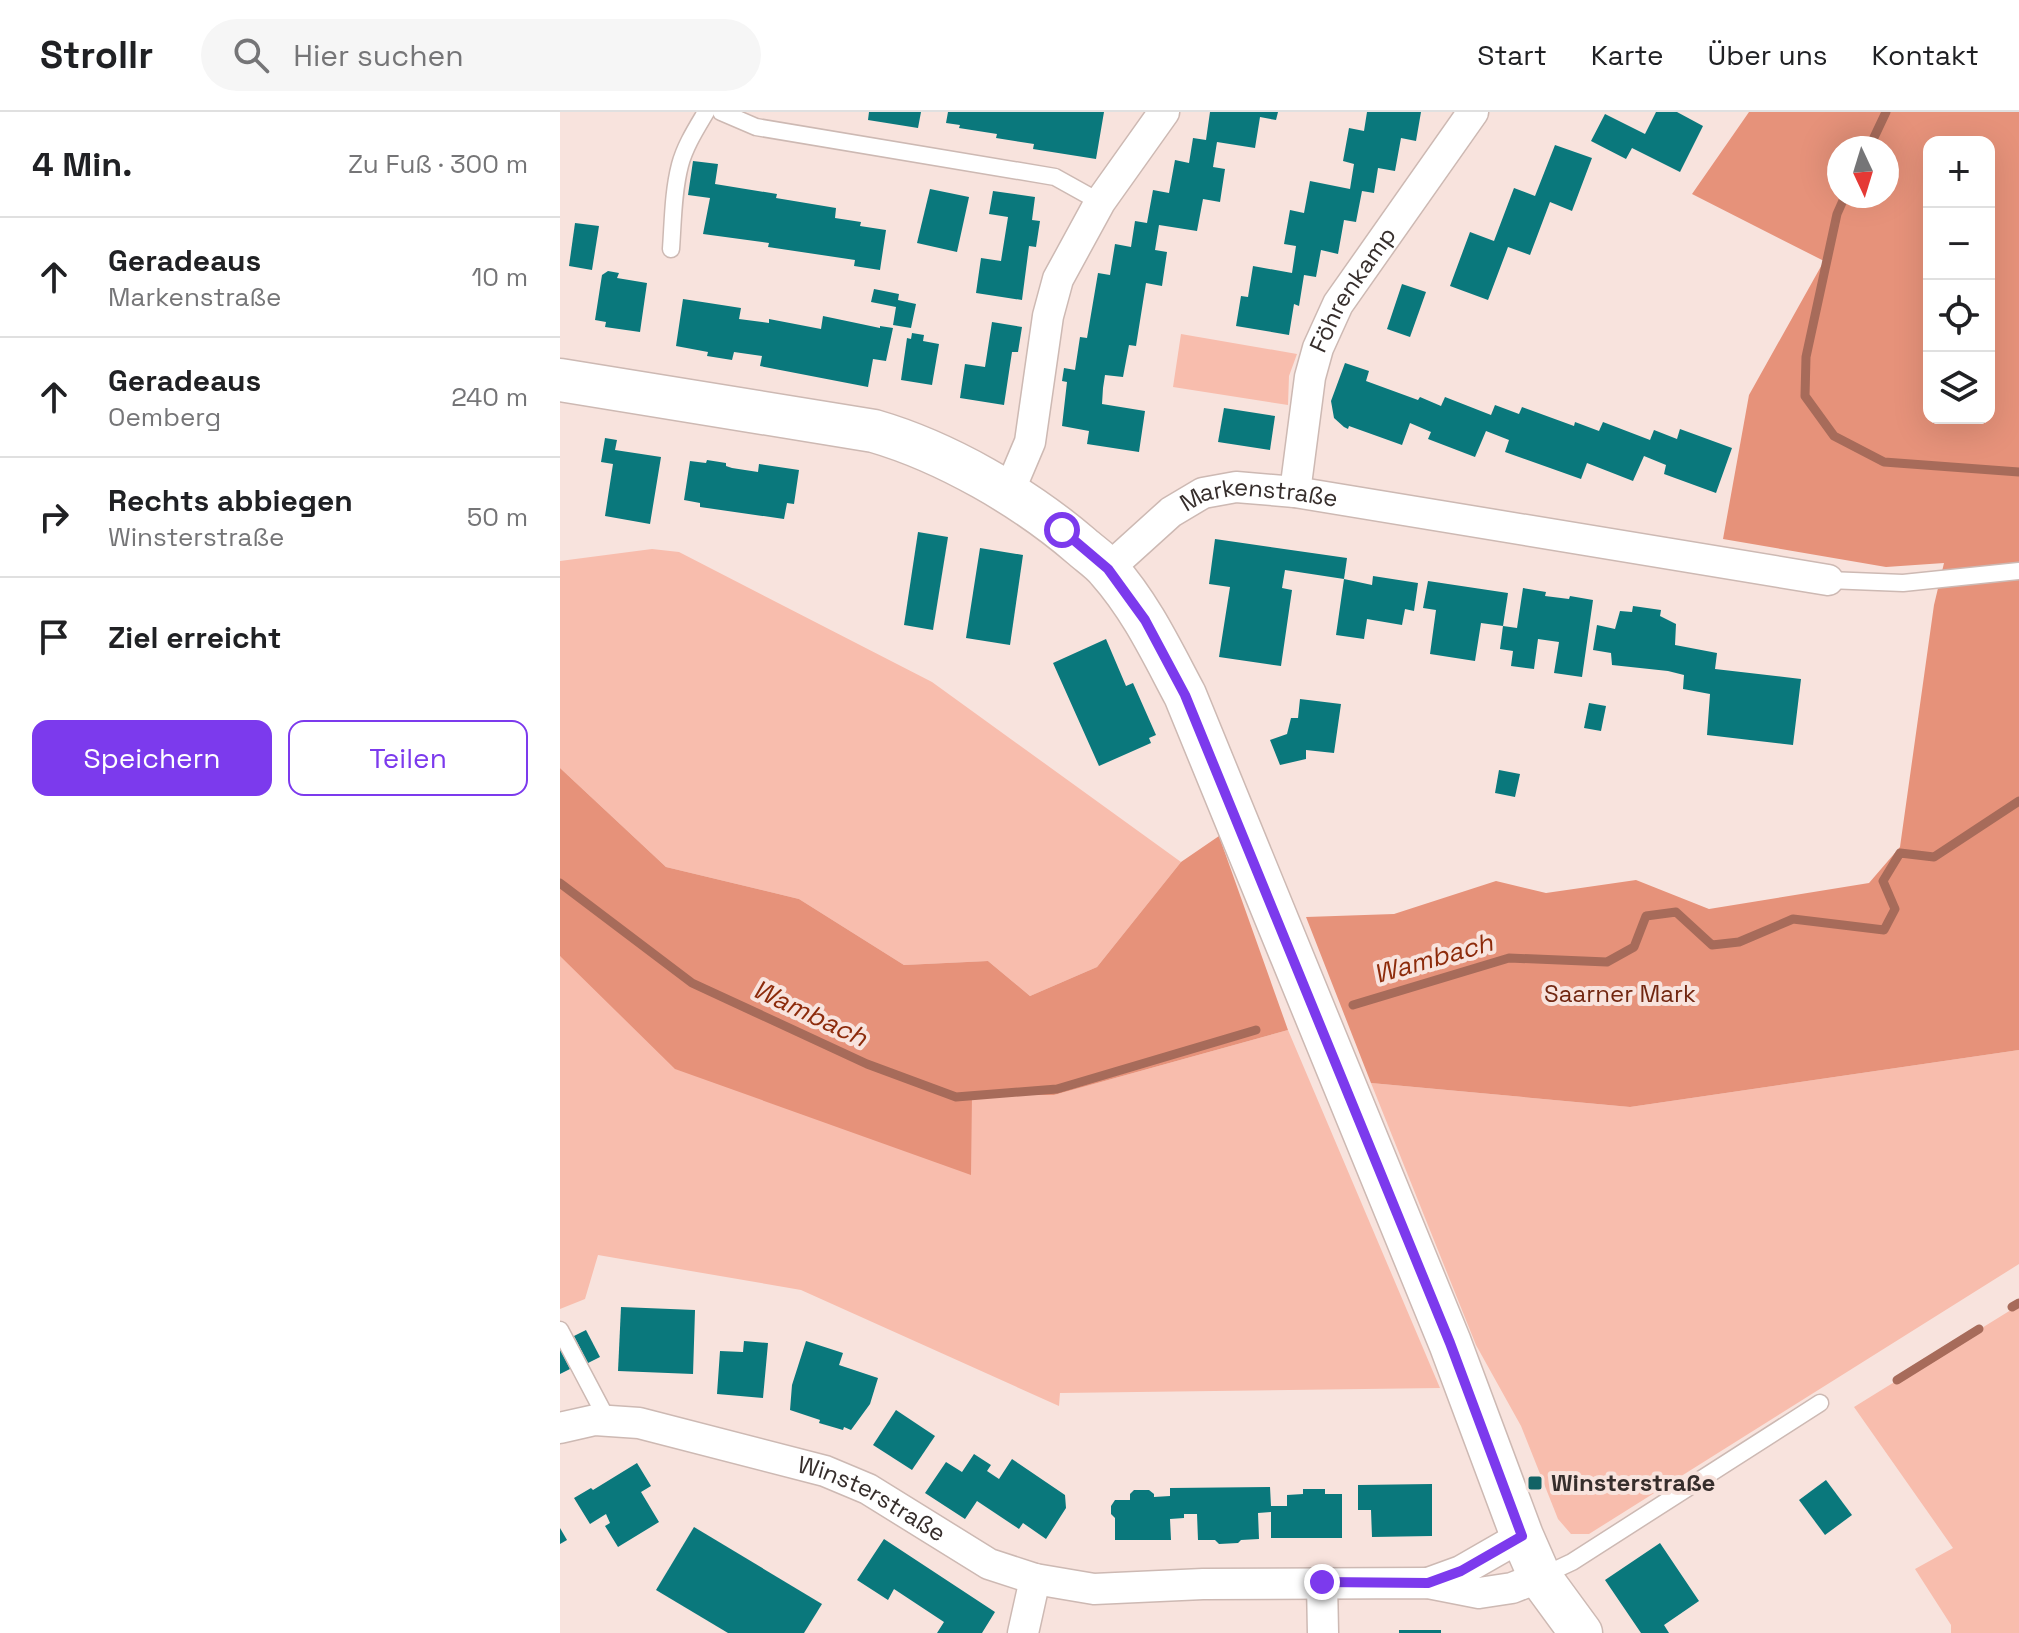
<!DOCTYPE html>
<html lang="de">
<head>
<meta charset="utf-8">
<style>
	body { margin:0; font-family:"Space Grotesk",sans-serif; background:#f6f6f6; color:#202124 }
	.controls { position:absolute; right:24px; top:24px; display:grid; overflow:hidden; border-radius:16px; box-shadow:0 8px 32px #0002 }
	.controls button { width:72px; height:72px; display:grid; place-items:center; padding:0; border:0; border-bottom:2px solid #e0e0e0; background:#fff; color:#202124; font:40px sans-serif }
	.compass { position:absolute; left:1267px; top:24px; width:72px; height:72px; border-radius:50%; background:#fff; box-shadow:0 8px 32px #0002; rotate:176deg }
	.stop { position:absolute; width:24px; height:24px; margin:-18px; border:6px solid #7c3aed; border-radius:50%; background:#fff }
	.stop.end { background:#7c3aed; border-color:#fff; box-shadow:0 2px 8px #0008 }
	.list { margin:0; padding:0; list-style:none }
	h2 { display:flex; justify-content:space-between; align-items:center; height:104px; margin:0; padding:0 32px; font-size:34px }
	h2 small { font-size:26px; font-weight:400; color:#757577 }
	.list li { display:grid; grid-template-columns:52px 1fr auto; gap:24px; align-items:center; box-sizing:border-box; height:120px; padding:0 32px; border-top:2px solid #e0e0e0 }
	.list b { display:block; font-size:30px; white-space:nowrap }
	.list p { margin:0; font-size:26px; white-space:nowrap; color:#757577 }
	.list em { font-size:26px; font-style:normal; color:#757577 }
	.actions { display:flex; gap:16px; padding:24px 32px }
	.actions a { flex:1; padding:18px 0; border:2px solid #7c3aed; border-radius:16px; text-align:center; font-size:28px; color:#7c3aed }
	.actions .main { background:#7c3aed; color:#fff }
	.icon { flex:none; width:44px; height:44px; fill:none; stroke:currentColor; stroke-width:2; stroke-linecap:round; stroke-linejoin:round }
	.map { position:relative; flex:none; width:1459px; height:1521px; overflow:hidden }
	header { display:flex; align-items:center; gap:48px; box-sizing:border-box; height:112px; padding:0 40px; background:#fff; border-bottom:2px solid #e0e0e0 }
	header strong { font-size:38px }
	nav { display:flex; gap:44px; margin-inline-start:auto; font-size:28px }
	.search { width:560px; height:72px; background:#f6f6f6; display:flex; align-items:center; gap:20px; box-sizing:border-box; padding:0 28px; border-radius:44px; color:#757577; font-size:30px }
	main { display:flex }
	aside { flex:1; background:#fff }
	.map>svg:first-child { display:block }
	.green { fill:#f8bdad }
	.forest { fill:#e6927a; fill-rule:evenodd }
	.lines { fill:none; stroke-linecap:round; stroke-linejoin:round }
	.stream { stroke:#a76b5a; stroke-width:9 }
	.building { fill:#0a787c }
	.lane-casing { stroke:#cdb9b3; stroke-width:19 }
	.street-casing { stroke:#cdb9b3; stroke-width:33 }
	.secondary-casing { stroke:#cdb9b3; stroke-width:45 }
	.lane { stroke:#fff; stroke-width:16 }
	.street { stroke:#fff; stroke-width:30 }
	.secondary { stroke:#fff; stroke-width:42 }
	.route { stroke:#7c3aed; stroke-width:10 }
	.poi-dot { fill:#116265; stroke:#f8e3dd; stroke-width:3 }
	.labels { text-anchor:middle; stroke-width:8; stroke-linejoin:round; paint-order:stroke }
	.street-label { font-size:24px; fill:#362e2c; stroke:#f8e3dd }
	.park-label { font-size:24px; fill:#712610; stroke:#f8e3dd }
	.poi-label { font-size:24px; font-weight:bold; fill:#362e2c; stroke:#f8e3dd; text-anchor:start }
	.water-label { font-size:26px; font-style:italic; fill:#8d2b0b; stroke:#f8e3dd }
</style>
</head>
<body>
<header>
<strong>Strollr</strong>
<div class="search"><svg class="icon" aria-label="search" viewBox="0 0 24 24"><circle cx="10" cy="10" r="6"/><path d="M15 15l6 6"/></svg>Hier suchen</div>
<nav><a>Start</a><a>Karte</a><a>Über uns</a><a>Kontakt</a></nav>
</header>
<main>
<aside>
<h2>4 Min.<small>Zu Fuß · 300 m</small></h2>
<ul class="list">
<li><svg class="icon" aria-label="ahead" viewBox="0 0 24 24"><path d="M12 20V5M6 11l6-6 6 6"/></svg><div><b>Geradeaus</b><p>Markenstraße</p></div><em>10 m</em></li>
<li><svg class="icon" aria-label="ahead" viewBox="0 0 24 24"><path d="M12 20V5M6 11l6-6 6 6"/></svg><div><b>Geradeaus</b><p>Oemberg</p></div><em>240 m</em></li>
<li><svg class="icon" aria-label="right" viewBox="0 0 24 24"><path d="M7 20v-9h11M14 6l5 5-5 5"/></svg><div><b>Rechts abbiegen</b><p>Winsterstraße</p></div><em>50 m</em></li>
<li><svg class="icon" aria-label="arrive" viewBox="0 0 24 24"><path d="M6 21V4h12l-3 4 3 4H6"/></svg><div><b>Ziel erreicht</b></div></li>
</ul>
<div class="actions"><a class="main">Speichern</a><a>Teilen</a></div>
</aside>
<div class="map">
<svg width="1459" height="1521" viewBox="0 0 1459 1521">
	<rect width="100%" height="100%" fill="#f8e3dd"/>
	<!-- green -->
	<g class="green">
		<polygon points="621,222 737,242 729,264 728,293 613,275"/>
		<polygon points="92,437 119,440 372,570 621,750 537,855 470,884 428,849 344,853 239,787 106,755 0,656 0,449"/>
		<polygon points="0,844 411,1062 411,983 494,983 728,918 880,1276 500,1281 499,1294 241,1178 38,1143 25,1187 0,1197"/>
		<polygon points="1459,938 1459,1152 1029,1422 1011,1422 998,1407 961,1314 916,1233 811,971 1070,995"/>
		<polygon points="1459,1193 1459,1521 1391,1521 1391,1513 1355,1457 1393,1436 1294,1295"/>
	</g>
	<!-- forest -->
	<g class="forest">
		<path d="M1189,0H1459V938L1070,995L811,971L746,805L834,802L936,769L986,781L1076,768L1149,797L1309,771L1340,735L1374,493L1384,451L1326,455L1163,427L1189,283L1264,149L1132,82ZM1369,30H1429V306H1369ZM1279,36H1327V84H1279Z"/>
		<polygon points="0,656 106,755 239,787 344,853 428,849 470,884 537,855 621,750 659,724 728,918 494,983 412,983 411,1063 115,957 0,844"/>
	</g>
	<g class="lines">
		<!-- stream -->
		<g class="stream">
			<polyline points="1309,36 1326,0"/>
			<polyline points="1285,84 1277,102 1246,245 1245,284 1274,324 1324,350 1459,360"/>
			<polyline points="0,771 132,871 307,952 396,985 497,977 696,918"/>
			<polyline points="793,893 949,846 1047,850 1074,835 1086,804 1116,800 1152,833 1179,830 1233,807 1324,818 1335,797 1323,769 1340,741 1374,745 1459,689"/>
			<polyline points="1452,1195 1459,1191"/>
			<polyline points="1337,1268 1419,1217"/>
		</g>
	</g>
	<!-- building -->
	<g class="building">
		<polygon points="309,0 361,0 358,16 308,8"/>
		<polygon points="388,0 544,0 536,47 473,37 474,32 436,26 437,22 399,16 400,13 386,11"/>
		<polygon points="650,0 718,0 716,8 700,5 695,36 657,30 653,55 665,57 660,90 643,87 637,119 599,113 595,138 607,140 602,174 586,171 576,234 569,233 563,265 545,263 543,276 542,292 585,299 579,340 527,332 529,319 502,314 507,270 502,269 504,256 515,258 520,225 527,226 538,161 550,163 555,132 571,135 575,109 587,111 593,78 609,81 615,48 629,51 633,26 646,28"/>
		<polygon points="807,0 861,0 856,29 841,26 835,59 818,56 814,81 802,79 796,110 784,108 778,142 761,138 756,165 744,163 739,194 734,192 729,223 676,214 681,184 688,185 693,154 732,161 736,134 724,132 730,98 744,101 750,69 790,77 794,52 783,49 789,16 804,19"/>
		<polygon points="1096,0 1117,0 1143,14 1120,60 1072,36 1066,47 1031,29 1045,2 1085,22"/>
		<polygon points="995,33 1032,46 1012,99 990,90 970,143 948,135 928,188 890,174 910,120 934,129 954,76 975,84"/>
		<polygon points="133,49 158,52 155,72 217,82 216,86 276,96 275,106 301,110 300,114 326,118 320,158 294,154 295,148 208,135 209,131 143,122 150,86 128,83"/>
		<polygon points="370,77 409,85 397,140 357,131"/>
		<polygon points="433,79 475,85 472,108 480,109 476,135 469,134 462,188 416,181 421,146 441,149 448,105 429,102"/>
		<polygon points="15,111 39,114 32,158 9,154"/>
		<polygon points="48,159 59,161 57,166 87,171 80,220 45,215 46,210 35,208 42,163"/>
		<polygon points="842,172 866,180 850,225 827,217"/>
		<polygon points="314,177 339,182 338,188 356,192 351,216 333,213 336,195 311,190"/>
		<polygon points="123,187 181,196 179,207 209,211 209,207 261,217 263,204 320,216 320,214 333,216 326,249 313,247 308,275 200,254 202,244 174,240 172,248 147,244 148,240 116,234"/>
		<polygon points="432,210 462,215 458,240 452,240 444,293 400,286 405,252 425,255"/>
		<polygon points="352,221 364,223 363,229 379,232 372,273 341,268 347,226 351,227"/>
		<polygon points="785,251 809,259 806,269 858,288 860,285 881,294 885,285 931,303 935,293 959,302 962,295 1014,314 1015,310 1039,319 1043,310 1090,328 1094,318 1117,327 1120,317 1172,336 1156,381 1104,362 1106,353 1084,344 1073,369 1027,351 1021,367 945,340 949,328 926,319 915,345 868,327 871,320 850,311 842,333 789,314 788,317 784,315 774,306 771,289"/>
		<polygon points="664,296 715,304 710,338 658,330"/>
		<polygon points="45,326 57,328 55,338 101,345 90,412 45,404 53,352 41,350"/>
		<polygon points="147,348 166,351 166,354 172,356 198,360 199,352 239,358 234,392 227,391 224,407 140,395 140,391 124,388 130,349 146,351"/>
		<polygon points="358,420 388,425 373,518 344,513"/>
		<polygon points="655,427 787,446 784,467 725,458 722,476 732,478 721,554 659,545 670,475 649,472"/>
		<polygon points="420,436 463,443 450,533 406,526"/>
		<polygon points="813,464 858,471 854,499 845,497 842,513 807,507 804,527 776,523 784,467 812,473"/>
		<polygon points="868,469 948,481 943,514 957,516 963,476 986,480 985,484 1009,487 1010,484 1033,488 1022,565 994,561 999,530 978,527 974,557 951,554 953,539 940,537 943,514 921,511 915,549 870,542 876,498 863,496"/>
		<polygon points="1073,494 1101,498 1100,504 1116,512 1115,533 1157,541 1155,557 1241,567 1233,633 1147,623 1150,582 1123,577 1124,563 1108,559 1052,553 1051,541 1033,538 1037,513 1055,517 1060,499 1072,500"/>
		<polygon points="546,527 566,574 573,571 596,623 589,626 591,631 539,654 493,551"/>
		<polygon points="740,587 781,592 774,641 746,638 746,647 720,653 710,628 727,622 731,606 738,606"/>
		<polygon points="1029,591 1046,594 1041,619 1024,616"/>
		<polygon points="939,658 960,662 955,685 935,681"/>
		<polygon points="61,1195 135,1198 133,1262 58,1259"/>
		<polygon points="26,1218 40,1245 28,1251 14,1224"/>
		<polygon points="184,1229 208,1231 203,1286 157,1282 160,1239 183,1240"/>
		<polygon points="246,1229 283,1241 279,1253 318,1266 310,1292 291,1318 284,1315 283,1318 259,1311 260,1308 230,1298 232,1273"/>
		<polygon points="0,1237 10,1257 0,1262"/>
		<polygon points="336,1298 375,1324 352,1358 313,1333"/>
		<polygon points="414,1342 431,1353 427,1359 439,1367 452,1347 505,1383 506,1396 486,1427 463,1411 459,1417 417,1389 405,1407 365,1381 386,1350 402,1360"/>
		<polygon points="77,1351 91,1374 81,1380 99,1410 58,1435 45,1414 50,1411 46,1402 30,1412 14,1386 31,1376 33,1378"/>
		<polygon points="1266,1368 1292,1403 1265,1423 1239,1388"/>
		<polygon points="872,1372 872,1424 812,1425 811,1398 798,1398 798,1373"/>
		<polygon points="710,1375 711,1394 727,1394 727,1383 743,1382 743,1377 765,1377 765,1382 782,1382 782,1426 711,1426 711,1400 698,1401 699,1427 681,1428 678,1431 659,1432 655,1428 638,1428 637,1402 624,1402 624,1406 610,1407 611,1428 555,1428 555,1406 551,1402 551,1394 555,1388 570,1388 570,1382 574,1378 589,1378 594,1382 594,1385 610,1384 610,1376"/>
		<polygon points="134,1415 262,1492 244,1521 168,1521 96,1478"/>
		<polygon points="0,1416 7,1428 0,1432"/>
		<polygon points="324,1427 435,1500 422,1521 377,1521 384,1510 334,1477 328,1488 297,1468"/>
		<polygon points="1100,1431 1139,1489 1104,1513 1109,1521 1081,1521 1045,1468"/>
		<rect x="839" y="1518" width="42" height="3"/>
	</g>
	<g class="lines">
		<defs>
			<g id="lane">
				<polyline points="161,0 196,15 495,65 540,90"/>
				<path d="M111,137C113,109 113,80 120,53C125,34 136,17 146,0"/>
				<polyline points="1268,468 1343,471 1459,459"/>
				<polyline points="0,1218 48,1309"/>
				<polyline points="982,1464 1012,1450 1260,1291"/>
			</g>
			<g id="street">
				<path id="s1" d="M735,380L750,265L758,236L778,192L913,0"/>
				<polyline points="448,382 470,330 488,204 498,167 540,90 604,0"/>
				<path id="s2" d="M548,457L611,400L643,381L676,375L735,380L1268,468"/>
				<path id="s3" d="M0,1316L35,1308L79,1311L265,1359L308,1377L429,1452L475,1467L534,1477L643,1472L868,1471L919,1481L952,1476L980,1465"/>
				<polyline points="762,1470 763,1521"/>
				<polyline points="868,1471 901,1459 962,1424"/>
				<polyline points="463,1521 475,1467"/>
			</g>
			<path id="secondary" d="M0,268L314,319C386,340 464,385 521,434C530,442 541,449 548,458C581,495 602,540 625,583L890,1231L962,1424L980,1465L1021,1521"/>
		</defs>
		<!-- lane casing -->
		<use href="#lane" class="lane-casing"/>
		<!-- street casing -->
		<use href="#street" class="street-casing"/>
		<!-- secondary casing -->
		<use href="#secondary" class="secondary-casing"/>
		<!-- lane -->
		<use href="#lane" class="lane"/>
		<!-- street -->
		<use href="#street" class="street"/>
		<!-- secondary -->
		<use href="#secondary" class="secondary"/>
	</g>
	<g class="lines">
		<!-- route -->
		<polyline class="route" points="502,418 548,457 585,508 625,583 890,1231 962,1424 901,1459 868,1471 762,1470"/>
	</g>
	<!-- markers -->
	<rect class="poi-dot" x="967" y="1363" width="16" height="16" rx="4"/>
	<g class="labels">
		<!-- street labels -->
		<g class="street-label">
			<text dy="8" stroke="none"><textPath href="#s1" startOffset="214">Föhrenkamp</textPath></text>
			<text dy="8" stroke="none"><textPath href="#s2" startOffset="178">Markenstraße</textPath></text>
			<text dy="8" stroke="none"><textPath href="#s3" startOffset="326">Winsterstraße</textPath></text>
		</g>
		<!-- park labels -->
		<g class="park-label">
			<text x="1060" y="890">Saarner Mark</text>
		</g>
		<!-- poi labels -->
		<g class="poi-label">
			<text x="991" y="1379">Winsterstraße</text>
		</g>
		<!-- water labels -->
		<g class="water-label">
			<text transform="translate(873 846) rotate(-16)" y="9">Wambach</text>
			<text transform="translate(250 901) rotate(25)" y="9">Wambach</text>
		</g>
	</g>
</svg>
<div class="controls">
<button>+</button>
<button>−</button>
<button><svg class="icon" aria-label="locate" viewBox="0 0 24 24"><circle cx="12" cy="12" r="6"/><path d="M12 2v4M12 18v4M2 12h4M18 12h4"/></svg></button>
<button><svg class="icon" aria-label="layers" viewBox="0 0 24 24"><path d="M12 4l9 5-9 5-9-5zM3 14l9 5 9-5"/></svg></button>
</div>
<svg class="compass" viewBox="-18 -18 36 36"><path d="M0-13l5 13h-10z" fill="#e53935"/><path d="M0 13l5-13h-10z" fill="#757577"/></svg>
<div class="stop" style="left:502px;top:418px"></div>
<div class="stop end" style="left:762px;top:1470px"></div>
</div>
</main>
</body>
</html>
